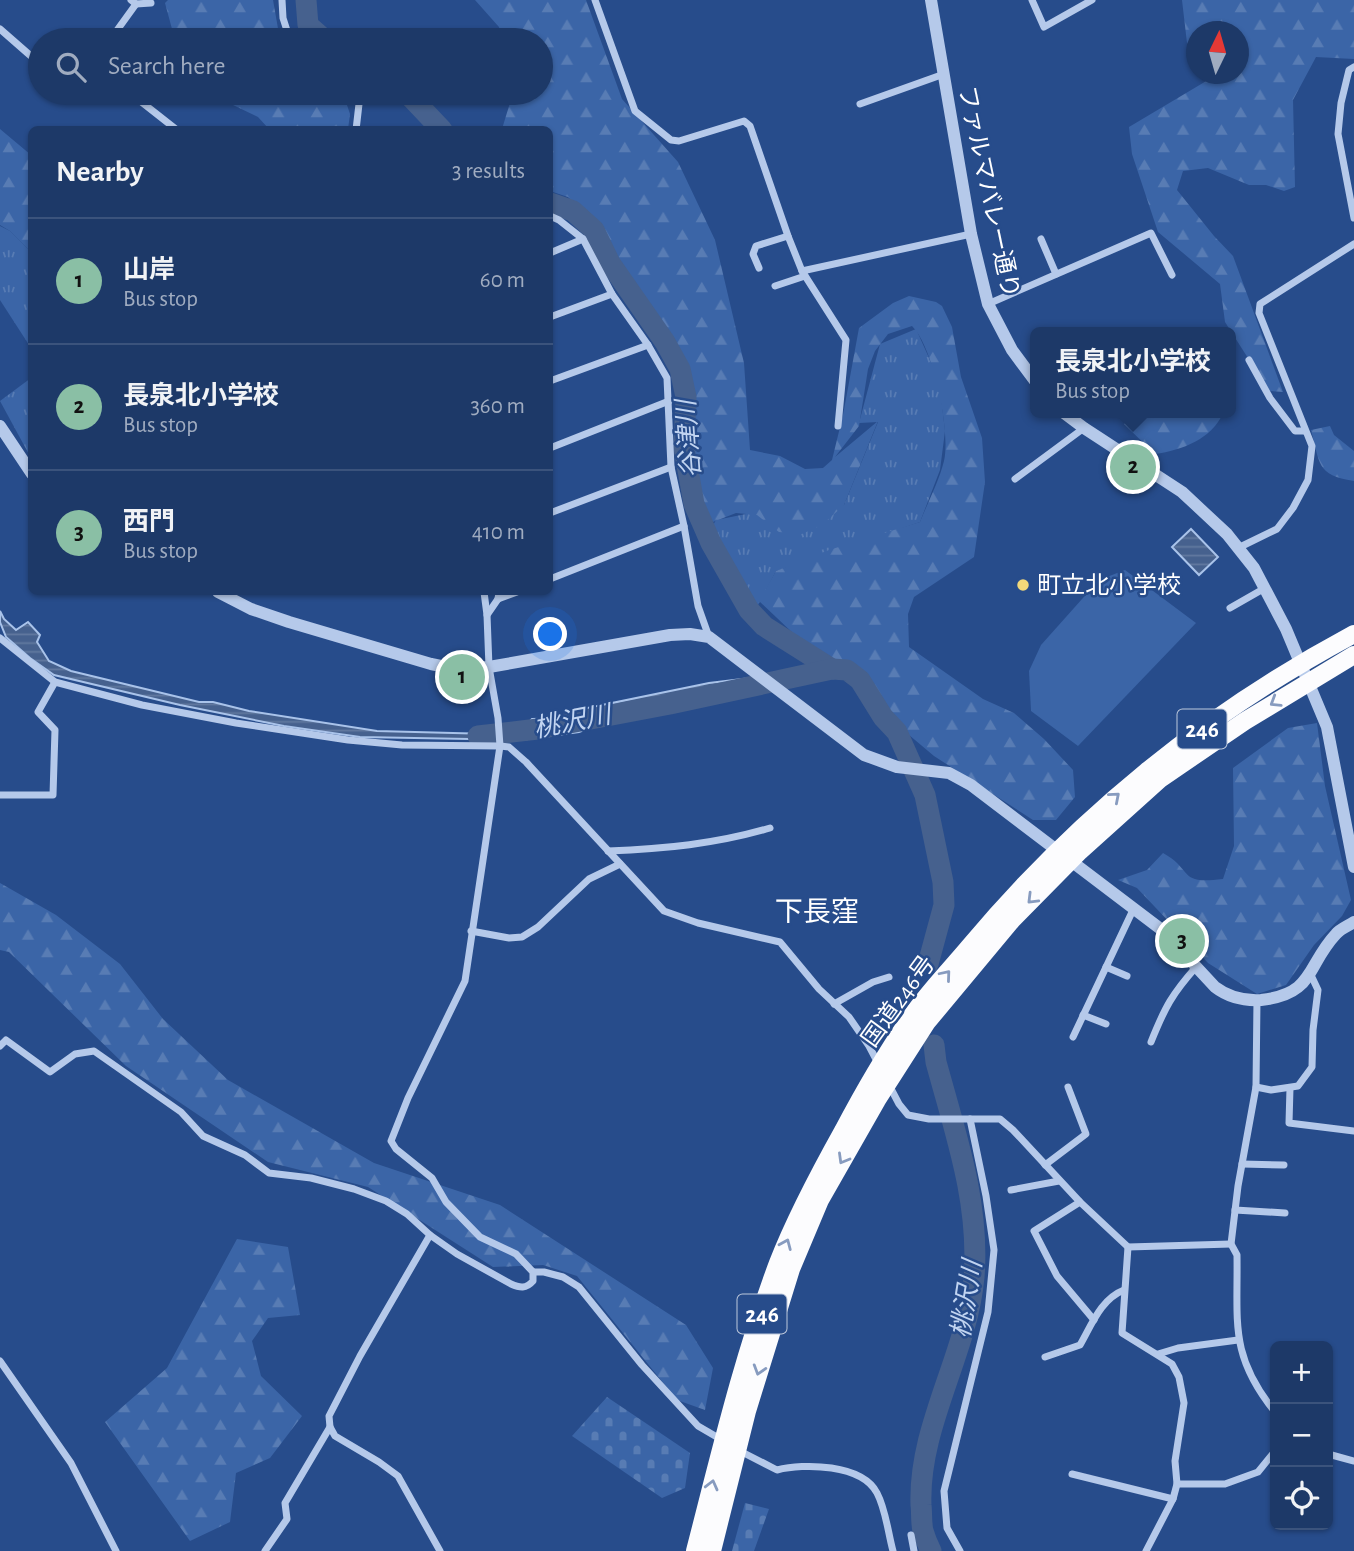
<!DOCTYPE html>
<html lang="en">
<head>
<meta charset="utf-8">
<style>
	body { margin:0; font-family:"Alegreya Sans","Noto Sans JP",sans-serif; background:#25406e; color:#f1f3f6 }
	.controls { position:absolute; right:21px; bottom:21px; display:grid; overflow:hidden; border-radius:10px; box-shadow:0 2px 5px #0004 }
	.controls button { width:63px; height:63px; display:grid; place-items:center; padding:0; border:0; border-bottom:2px solid #3b537c; background:#1d3968; color:#f1f3f6; font:35px sans-serif }
	.compass { position:absolute; left:1186px; top:21px; width:63px; height:63px; border-radius:50%; background:#1d3968; box-shadow:0 2px 5px #0004; rotate:5deg }
	.you { position:absolute; left:551px; top:635px; width:24px; height:24px; margin:-18px; border:5px solid #fff; border-radius:50%; background:#1a73e8; box-shadow:0 0 0 10px #1a73e833 }
	.badge { display:grid; place-items:center; width:46px; height:46px; border-radius:50%; background:#8abfa5; color:#111; font-size:23px; font-weight:700 }
	.pin { position:absolute; translate:-50% -50%; border:4px solid #fff; box-shadow:0 2px 7px #0006 }
	.popup { position:absolute; left:1030px; top:327px; width:206px; height:91px; box-sizing:border-box; display:grid; place-content:center; border-radius:10px; background:#1d3968; filter:drop-shadow(0 2px 5px #0005); font-size:23px; white-space:nowrap; color:#a0acc0 }
	.popup b { font-size:26px; color:#f1f3f6 }
	.popup::after { content:''; position:absolute; left:50%; top:100%; margin-left:-14px; border:14px solid transparent; border-top-color:#1d3968 }
	.list { margin:0; padding:0; list-style:none }
	h2 { display:flex; justify-content:space-between; align-items:center; height:91px; margin:0; padding:0 28px; font-size:30px }
	h2 small { font-size:23px; font-weight:400; color:#a0acc0 }
	.list li { display:grid; grid-template-columns:46px 1fr auto; gap:21px; align-items:center; box-sizing:border-box; height:126px; padding:0 28px; border-top:2px solid #3b537c }
	.list b { display:block; font-size:26px; white-space:nowrap }
	.list p { margin:0; font-size:23px; white-space:nowrap; color:#a0acc0 }
	.list em { font-size:23px; font-style:normal; color:#a0acc0 }
	.icon { flex:none; width:38px; height:38px; fill:none; stroke:currentColor; stroke-width:2; stroke-linecap:round; stroke-linejoin:round }
	.map { position:relative; flex:none; width:1354px; height:1551px; overflow:hidden }
	.search { position:absolute; background:#1d3968; box-shadow:0 2px 5px #0004; left:28px; top:28px; width:525px; height:77px; display:flex; align-items:center; gap:18px; box-sizing:border-box; padding:0 24px; border-radius:38px; color:#a0acc0; font-size:26px }
	.panel { position:absolute; background:#1d3968; box-shadow:0 2px 5px #0004; left:28px; top:126px; width:525px; height:469px; border-radius:10px }
	.map>svg:first-child { display:block }
	.grass { fill:url(#grass-tufts) }
	.forest { fill:url(#forest-firs) }
	.cemetery { fill:url(#cemetery-stones) }
	.pitch { fill:#3b65a7 }
	.water { fill:url(#water-rules); stroke:#a9c3ea; stroke-width:2 }
	.lines { fill:none; stroke-linecap:round; stroke-linejoin:round }
	.river { stroke:#46618e; stroke-width:21 }
	.minor { stroke:#b5c9ea; stroke-width:7 }
	.tertiary { stroke:#b5c9ea; stroke-width:12 }
	.trunk { stroke:#fcfcfe; stroke-width:18 }
	.oneway { stroke:#879bbf }
	.poi-dot { fill:#f2d87a; stroke:#274c8b; stroke-width:2.5 }
	.labels { text-anchor:middle; stroke-width:5; stroke-linejoin:round; paint-order:stroke }
	.shield { fill:#274c8b; stroke:#bec9dc; stroke-width:2 }
	.shield-label { font-size:23px; font-weight:bold; fill:#fff }
	.street-label { font-size:24px; fill:#fff; stroke:#274c8b }
	.poi-label { font-size:24px; fill:#fff; stroke:#274c8b; text-anchor:start }
	.water-label { font-size:26px; font-style:italic; fill:#c1d4f1; stroke:#274c8b }
	.quarter-label { font-size:28px; fill:#fff; stroke:#274c8b }
</style>
</head>
<body>
<div class="map">
<svg width="1354" height="1551" viewBox="0 0 1354 1551">
	<defs>
		<pattern id="grass-tufts" width="24" height="20" patternUnits="userSpaceOnUse" patternTransform="scale(1.75)"><rect width="24" height="20" fill="#3b65a7"/><path d="M3 7l-1-3M5 7V3M7 7l1-3M15 17l-1-3M17 17v-4M19 17l1-3" fill="none" stroke="#587cb4"/></pattern>
		<pattern id="forest-firs" width="22" height="20" patternUnits="userSpaceOnUse" patternTransform="scale(1.75)"><rect width="22" height="20" fill="#3b65a7"/><path d="M5 1l3.5 6h-7zM16 11l3.5 6h-7z" fill="#587cb4"/></pattern>
		<pattern id="cemetery-stones" width="16" height="16" patternUnits="userSpaceOnUse" patternTransform="scale(1.75)"><rect width="16" height="16" fill="#3b65a7"/><path d="M2 7V4a2 2 0 0 1 4 0v3zM10 15v-3a2 2 0 0 1 4 0v3z" fill="#587cb4"/></pattern>
		<pattern id="water-rules" width="6" height="5" patternUnits="userSpaceOnUse" patternTransform="scale(1.75)"><rect width="6" height="5" fill="#46618e"/><path d="M0 2.5h6" fill="none" stroke="#62799f"/></pattern>
	</defs>
	<rect width="100%" height="100%" fill="#274c8b"/>
	<!-- grass -->
	<g class="grass">
		<polygon points="0,226 10,231 31,252 31,348 0,300"/>
		<polygon points="916,329 939,380 945,431 940,470 920,522 776,571 757,607 733,567 712,527 716,520 756,512 844,505 878,422 859,423 880,344"/>
		<polygon points="31,378 31,458 0,401"/>
	</g>
	<!-- forest -->
	<g class="forest">
		<polygon points="168,0 273,0 280,40 175,40 165,3"/>
		<path d="M475,0H586L622,99L678,162L715,240L744,363L750,450L780,456L805,469L823,468L832,460L843,415L859,328L893,303L909,296L936,302L942,306L952,327L961,377L982,438L985,482L974,557L914,597L908,614L909,647L983,699L1014,713L1044,739L1073,770L1075,797L1056,820H1033L934,756L877,708L864,673L816,655L759,601L776,571L829,550L920,522C928,502 939,481 944,461C951,432 933,346 912,326L888,334L875,351L868,369L859,426L835,457L878,421L844,505L822,525L802,534L779,532L757,515L736,513L713,522L704,512L687,473L689,374L598,226L568,197L550,191V130L502,129L513,93H541V40H502L499,27Z"/>
		<polygon points="1182,0 1354,0 1354,59 1316,57 1293,100 1295,187 1284,191 1266,185 1249,185 1208,168 1183,171 1177,190 1214,236 1233,256 1283,392 1269,391 1225,322 1220,284 1158,232 1132,154 1129,127 1208,80 1204,74 1238,74 1238,32 1196,32 1196,59 1187,43"/>
		<polygon points="208,93 343,93 350,114 348,129 269,129 258,117"/>
		<polygon points="0,129 31,155 31,252 10,231 0,225"/>
		<path d="M1134,413H1223C1212,439 1182,450 1155,454L1124,424Z"/>
		<path d="M1330,426L1334,435L1354,451V481C1316,475 1320,463 1311,430Z"/>
		<path d="M1317,723L1325,786L1351,900L1342,916L1314,945L1286,985L1257,994L1208,963L1137,888L1118,880L1147,870L1163,853C1194,870 1177,885 1223,879L1234,846L1233,768L1288,728Z"/>
		<polygon points="0,883 56,915 120,964 163,1019 228,1080 374,1163 500,1205 686,1325 713,1368 705,1410 677,1400 577,1276 543,1265 493,1267 368,1187 268,1162 126,1066 9,952 0,950"/>
		<polygon points="237,1239 288,1247 300,1315 268,1318 252,1341 261,1376 302,1416 270,1458 236,1473 230,1522 190,1541 105,1422 167,1368"/>
	</g>
	<!-- cemetery -->
	<g class="cemetery">
		<polygon points="607,1397 690,1453 685,1488 662,1498 572,1436"/>
		<polygon points="745,1503 769,1509 754,1551 732,1551"/>
	</g>
	<!-- pitch -->
	<polygon class="pitch" points="1125,570 1196,623 1078,746 1031,711 1029,671 1041,645 1099,580"/>
	<!-- water -->
	<g class="water">
		<polygon points="1191,529 1218,557 1199,575 1172,547"/>
		<polygon points="0,611 4,619 16,630 28,622 40,635 37,642 49,661 71,671 199,702 213,702 249,711 377,731 527,735 570,727 552,722 530,721 532,719 577,718 583,709 709,683 750,678 752,681 716,685 646,701 623,716 579,732 521,740 360,737 284,726 180,705 54,675 30,658 6,637 0,622"/>
	</g>
	<g class="lines">
		<!-- river -->
		<g class="river">
			<polyline points="306,0 308,25 325,40"/>
			<polyline points="407,93 442,130"/>
			<polyline points="550,203 573,211 594,230 610,263 665,342 680,369 686,397 684,448 694,504 711,543 749,610 764,626 832,669"/>
			<polyline points="478,736 538,729 670,704 832,669 847,670 860,680 883,717 897,732 925,795 943,882 944,905 928,964"/>
			<path d="M931,1551C928,1545 925,1538 923,1531C921,1523 922,1513 921,1505C918,1426 967,1355 974,1277C980,1203 955,1132 936,1062L934,1045"/>
		</g>
		<!-- minor -->
		<g class="minor">
			<polyline points="282,0 283,18 290,40"/>
			<polyline points="595,0 635,111 671,140 679,141 744,121 750,126 788,236 802,271 971,234"/>
			<polyline points="1032,0 1044,27 1092,0"/>
			<polyline points="136,4 151,3"/>
			<polyline points="0,29 40,64"/>
			<polyline points="110,40 136,4 131,0"/>
			<polyline points="1354,67 1349,70 1341,103 1338,134 1354,218"/>
			<polyline points="130,93 177,130"/>
			<polyline points="860,104 944,74"/>
			<polyline points="356,130 359,104 357,93"/>
			<polyline points="550,216 559,220 583,239 612,294 648,345 667,378 671,467 684,526 698,606 709,637"/>
			<polyline points="1041,239 1056,274"/>
			<polyline points="550,253 583,239"/>
			<polyline points="759,268 753,254 756,246 788,236"/>
			<polyline points="802,271 846,340 838,426"/>
			<polyline points="775,286 805,276"/>
			<polyline points="988,304 1151,233 1172,275"/>
			<polyline points="550,317 612,294"/>
			<polyline points="1249,360 1270,398 1295,431 1305,431"/>
			<polyline points="550,381 648,345"/>
			<polyline points="550,448 669,401"/>
			<polyline points="1015,479 1084,428"/>
			<polyline points="550,513 671,467"/>
			<polyline points="1240,547 1277,529 1293,508 1308,480 1312,446 1259,313 1260,304 1354,244"/>
			<polyline points="550,579 684,526"/>
			<polyline points="484,592 487,615"/>
			<polyline points="498,599 517,592"/>
			<polyline points="1230,608 1265,588"/>
			<polyline points="0,638 55,682 142,705 236,723 348,740 402,745 500,746 509,747 526,762 664,911 698,923 780,942 819,989 849,1017 869,1046 879,1065"/>
			<polyline points="0,795 53,795 55,730 38,712 55,682"/>
			<path d="M608,851C663,849 716,844 770,828"/>
			<polyline points="471,931 509,938 522,937 538,927 589,879 620,864"/>
			<polyline points="1106,967 1127,976"/>
			<path d="M1257,1000L1256,1087L1238,1186L1231,1244L1237,1255C1238,1323 1229,1355 1275,1412"/>
			<polyline points="834,1004 873,982 889,977"/>
			<polyline points="1083,1015 1106,1024"/>
			<polyline points="1073,1037 1133,910"/>
			<path d="M1151,1042C1165,1007 1172,994 1197,966"/>
			<path d="M0,1046L6,1040L50,1072L75,1054L94,1051L181,1112L203,1136L245,1155L269,1173L311,1178L354,1189L386,1201L407,1214L430,1235L457,1254L511,1284C520,1288 526,1289 533,1281V1272L516,1254L480,1237L446,1202L432,1178L396,1149L391,1141L408,1098L465,981L500,746L498,718L489,667L487,615L498,599L499,592"/>
			<polyline points="889,1085 899,1104 908,1115 929,1119 1000,1119 1013,1130 1080,1202 1128,1247 1231,1244"/>
			<polyline points="1256,1087 1271,1090 1298,1086 1312,1067 1313,1030 1318,990 1310,973"/>
			<polyline points="1290,1088 1289,1123 1354,1131"/>
			<polyline points="1242,1164 1284,1165"/>
			<polyline points="1045,1165 1086,1134 1068,1087"/>
			<polyline points="1011,1190 1059,1181"/>
			<polyline points="1080,1202 1034,1231 1057,1276 1094,1320"/>
			<polyline points="1235,1210 1285,1213"/>
			<polyline points="1128,1247 1122,1333 1172,1364 1179,1377 1184,1403 1175,1461 1177,1484 1173,1499 1146,1551"/>
			<polyline points="533,1272 544,1272 563,1277 579,1287 642,1365 698,1426 722,1440"/>
			<polyline points="1158,1354 1178,1348 1238,1340"/>
			<path d="M1045,1357L1080,1345C1092,1324 1101,1299 1124,1290"/>
			<polyline points="0,1361 71,1463 116,1551"/>
			<polyline points="330,1427 335,1436 379,1462 398,1476 440,1551"/>
			<path d="M738,1450L777,1470C804,1463 862,1464 877,1493C886,1510 888,1533 893,1551"/>
			<polyline points="1328,1454 1354,1461"/>
			<polyline points="1072,1474 1173,1499"/>
			<polyline points="1177,1484 1225,1484 1258,1472 1275,1451"/>
			<polyline points="911,1535 914,1551"/>
			<polyline points="265,1551 287,1519 285,1503 330,1427 329,1416 360,1356 430,1235"/>
			<polyline points="960,1551 947,1528 944,1491 988,1312 994,1250 986,1196 970,1119"/>
		</g>
		<!-- tertiary -->
		<g class="tertiary">
			<polyline points="931,0 971,234 988,304 1012,350 1035,381"/>
			<polyline points="1064,413 1084,428 1182,492 1227,534 1254,568 1286,629 1327,727 1354,867"/>
			<polyline points="0,426 32,474"/>
			<path d="M218,592L251,609L289,622L431,664L456,669L489,667L670,635L690,634L709,637L864,755L897,767L949,773L971,785L1162,930L1215,987C1228,997 1243,1001 1261,1000C1315,994 1306,966 1336,934C1340,929 1348,926 1354,922"/>
		</g>
		<!-- trunk -->
		<g class="trunk">
			<path d="M695,1551C720,1454 743,1356 778,1263C796,1217 819,1174 843,1131C863,1093 885,1055 909,1020C926,994 949,971 969,947C1078,817 1203,715 1354,634"/>
			<polyline points="712,1551 747,1411 791,1269 820,1200 877,1100 927,1022 1012,920 1080,851 1160,779 1245,721 1354,655"/>
		</g>
	</g>
	<!-- one-way arrows -->
	<defs><path id="oneway-chevron" d="M-2-3.5L2.5 0L-2 3.5" fill="none" stroke-width="1.6" stroke-linecap="round" stroke-linejoin="round" transform="scale(1.75)"/></defs>
	<g class="oneway">
		<use href="#oneway-chevron" transform="translate(1275 702) rotate(148)"/>
		<use href="#oneway-chevron" transform="translate(1115 797) rotate(-41)"/>
		<use href="#oneway-chevron" transform="translate(1032 899) rotate(135)"/>
		<use href="#oneway-chevron" transform="translate(946 975) rotate(-50)"/>
		<use href="#oneway-chevron" transform="translate(843 1159) rotate(120)"/>
		<use href="#oneway-chevron" transform="translate(786 1244) rotate(-67)"/>
		<use href="#oneway-chevron" transform="translate(759 1370) rotate(107)"/>
		<use href="#oneway-chevron" transform="translate(712 1485) rotate(-76)"/>
	</g>
	<!-- markers -->
	<circle class="poi-dot" cx="1023" cy="585" r="7"/>
	<g class="labels">
		<!-- shield labels -->
		<g class="shield">
			<rect x="1177.5" y="709.5" width="49" height="39" rx="5"/>
			<rect x="737.5" y="1294.5" width="49" height="39" rx="5"/>
		</g>
		<g class="shield-label">
			<text x="1202" y="737">246</text>
			<text x="762" y="1322">246</text>
		</g>
		<!-- street labels -->
		<g class="street-label">
			<text transform="translate(989 192) rotate(78)" y="8">ファルマバレー通り</text>
			<text transform="translate(898 1001) rotate(-54)" y="8">国道246号</text>
		</g>
		<!-- poi labels -->
		<g class="poi-label">
			<text x="1037" y="593">町立北小学校</text>
		</g>
		<!-- water labels -->
		<g class="water-label">
			<text transform="translate(688 439) rotate(-94)" y="9">谷津川</text>
			<text transform="translate(572 721) rotate(-11)" y="9">桃沢川</text>
			<text transform="translate(966 1299) rotate(-81)" y="9">桃沢川</text>
		</g>
		<!-- quarter labels -->
		<g class="quarter-label">
			<text x="817" y="921">下長窪</text>
		</g>
	</g>
</svg>
<div class="controls">
<button>+</button>
<button>−</button>
<button><svg class="icon" aria-label="locate" viewBox="0 0 24 24"><circle cx="12" cy="12" r="6"/><path d="M12 2v4M12 18v4M2 12h4M18 12h4"/></svg></button>
</div>
<svg class="compass" viewBox="-18 -18 36 36"><path d="M0-13l5 13h-10z" fill="#e53935"/><path d="M0 13l5-13h-10z" fill="#a0acc0"/></svg>
<div class="you"></div>
<div class="pin badge" style="left:462px;top:677px">1</div>
<div class="pin badge" style="left:1133px;top:467px">2</div>
<div class="popup"><b>長泉北小学校</b>Bus stop</div>
<div class="pin badge" style="left:1182px;top:941px">3</div>
<div class="search"><svg class="icon" aria-label="search" viewBox="0 0 24 24"><circle cx="10" cy="10" r="6"/><path d="M15 15l6 6"/></svg>Search here</div>
<section class="panel">
<h2>Nearby<small>3 results</small></h2>
<ul class="list">
<li><span class="badge">1</span><div><b>山岸</b><p>Bus stop</p></div><em>60 m</em></li>
<li><span class="badge">2</span><div><b>長泉北小学校</b><p>Bus stop</p></div><em>360 m</em></li>
<li><span class="badge">3</span><div><b>西門</b><p>Bus stop</p></div><em>410 m</em></li>
</ul>
</section>
</div>
</body>
</html>
